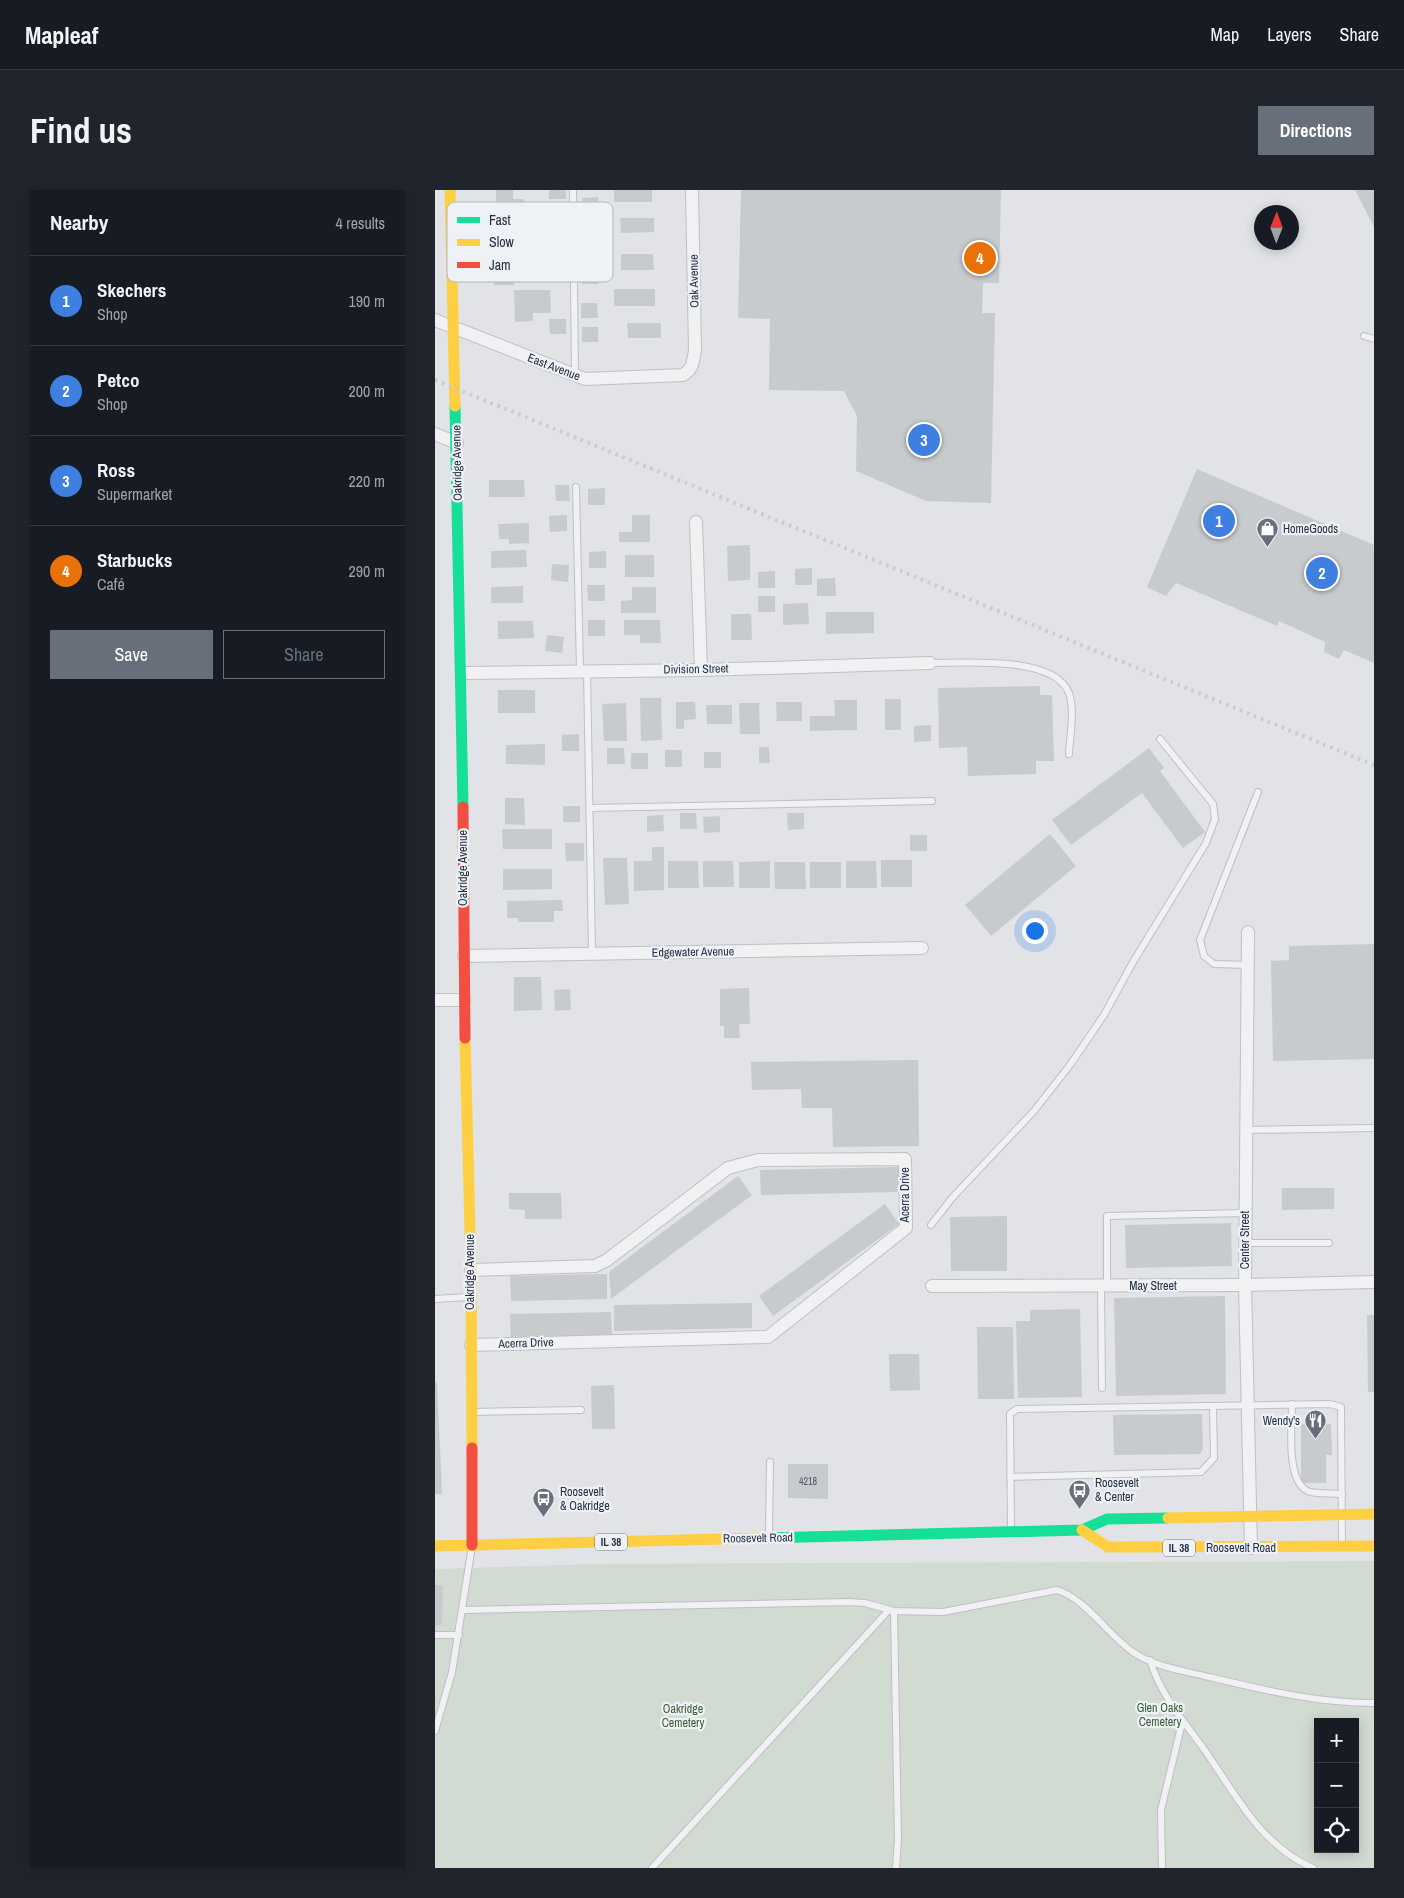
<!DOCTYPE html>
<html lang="en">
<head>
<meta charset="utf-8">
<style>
	body { margin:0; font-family:"Archivo Narrow",sans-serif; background:#20242c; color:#f1f3f6 }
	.controls { position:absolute; right:15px; bottom:15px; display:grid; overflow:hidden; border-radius:0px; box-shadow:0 2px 12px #0003 }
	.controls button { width:45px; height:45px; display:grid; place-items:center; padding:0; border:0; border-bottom:1px solid #363941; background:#171b24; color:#f1f3f6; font:25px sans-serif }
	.compass { position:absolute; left:819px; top:15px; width:45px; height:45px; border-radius:50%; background:#171b24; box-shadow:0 2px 12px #0003; rotate:1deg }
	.you { position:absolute; left:599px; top:740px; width:18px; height:18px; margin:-12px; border:4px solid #fff; border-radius:50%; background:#1a73e8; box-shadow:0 0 0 8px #1a73e833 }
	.badge { display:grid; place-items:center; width:32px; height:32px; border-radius:50%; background:#676f7b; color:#fff; font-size:16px; font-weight:700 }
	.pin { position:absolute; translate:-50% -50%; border:2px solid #fff; box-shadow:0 1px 5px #0006 }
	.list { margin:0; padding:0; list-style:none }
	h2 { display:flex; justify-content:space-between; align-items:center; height:65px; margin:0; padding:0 20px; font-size:21px }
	h2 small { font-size:16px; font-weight:400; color:#9ea1a6 }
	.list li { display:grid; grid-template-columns:32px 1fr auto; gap:15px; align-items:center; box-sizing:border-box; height:90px; padding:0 20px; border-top:1px solid #363941 }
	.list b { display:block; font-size:19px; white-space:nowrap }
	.list p { margin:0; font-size:16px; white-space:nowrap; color:#9ea1a6 }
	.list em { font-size:16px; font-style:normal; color:#9ea1a6 }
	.actions { display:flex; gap:10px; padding:15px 20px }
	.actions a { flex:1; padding:11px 0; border:1px solid #676f7b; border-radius:0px; text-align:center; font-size:18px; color:#676f7b }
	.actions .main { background:#676f7b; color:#fff }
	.icon { flex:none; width:28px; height:28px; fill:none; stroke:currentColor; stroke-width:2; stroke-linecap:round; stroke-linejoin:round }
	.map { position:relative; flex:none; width:939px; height:1678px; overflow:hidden; border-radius:0px }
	header { display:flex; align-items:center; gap:30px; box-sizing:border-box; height:70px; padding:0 25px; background:#171b24; border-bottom:1px solid #363941 }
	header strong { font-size:24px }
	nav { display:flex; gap:28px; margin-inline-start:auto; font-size:18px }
	.intro { display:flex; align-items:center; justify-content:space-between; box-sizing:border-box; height:120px; padding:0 30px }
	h1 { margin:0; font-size:35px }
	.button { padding:12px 22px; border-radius:0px; background:#676f7b; color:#fff; font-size:18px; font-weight:700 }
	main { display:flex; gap:30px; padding:0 30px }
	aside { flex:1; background:#171b24; border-radius:0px; box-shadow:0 2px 12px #0003 }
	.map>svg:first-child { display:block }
	.green { fill:#d1dbd1; fill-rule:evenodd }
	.building { fill:#c8cbce }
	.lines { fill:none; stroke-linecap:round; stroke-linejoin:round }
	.lane-casing { stroke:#bec0c4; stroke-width:8 }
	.street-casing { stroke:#bec0c4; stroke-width:14 }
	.lane { stroke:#f1f1f3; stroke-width:6 }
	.street { stroke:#f1f1f3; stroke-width:12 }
	.fast { stroke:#16e098; stroke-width:11 }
	.slow { stroke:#ffcf43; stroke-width:11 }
	.jam { stroke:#f24e42; stroke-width:11 }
	.rail { stroke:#cacbce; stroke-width:4; stroke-dasharray:2.5 5; stroke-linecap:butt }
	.labels { text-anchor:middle; stroke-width:4.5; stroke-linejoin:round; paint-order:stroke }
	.number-label { font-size:10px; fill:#505866 }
	.shield { fill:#eef2f7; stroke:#626a78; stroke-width:1 }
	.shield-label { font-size:11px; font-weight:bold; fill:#263041 }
	.street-label { font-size:12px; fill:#263041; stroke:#eef2f7 }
	.poi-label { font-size:12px; fill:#263041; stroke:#eef2f7; text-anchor:start }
	.park-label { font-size:12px; fill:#3a5e32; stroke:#eef2f7 }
	.key { fill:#eef2f7; stroke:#b2b8c0; stroke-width:1 }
	.key-label { font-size:14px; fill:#263041 }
</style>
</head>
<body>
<header>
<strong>Mapleaf</strong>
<nav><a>Map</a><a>Layers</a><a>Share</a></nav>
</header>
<div class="intro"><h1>Find us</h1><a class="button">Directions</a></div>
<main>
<aside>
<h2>Nearby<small>4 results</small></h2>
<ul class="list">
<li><span class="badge" style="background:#3f7fe0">1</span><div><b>Skechers</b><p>Shop</p></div><em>190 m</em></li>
<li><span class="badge" style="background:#3f7fe0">2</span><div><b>Petco</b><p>Shop</p></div><em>200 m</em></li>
<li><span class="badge" style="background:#3f7fe0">3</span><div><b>Ross</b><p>Supermarket</p></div><em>220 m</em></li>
<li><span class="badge" style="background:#e8710a">4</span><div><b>Starbucks</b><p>Café</p></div><em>290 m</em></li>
</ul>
<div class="actions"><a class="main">Save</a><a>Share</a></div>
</aside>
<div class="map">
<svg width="939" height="1678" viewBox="0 0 939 1678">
	<rect width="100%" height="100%" fill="#e1e3e6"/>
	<!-- green -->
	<path class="green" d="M939,1371V1678H0V1379L160,1374ZM883,1532H920V1659H883Z"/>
	<!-- building -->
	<g class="building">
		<polygon points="61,0 78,0 78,9 89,9 90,19 61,20"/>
		<rect x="114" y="0" width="17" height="9"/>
		<rect x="179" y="0" width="38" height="12"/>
		<polygon points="306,0 566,0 564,93 548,93 547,123 560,123 556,313 491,311 421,281 422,226 409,201 334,200 335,129 303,128"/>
		<polygon points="920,0 939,0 939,37"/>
		<polygon points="163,7 163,22 147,22 147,8"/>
		<polygon points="185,28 219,28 219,42 186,43"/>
		<polygon points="186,64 218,64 219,80 186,80"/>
		<rect x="59" y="73" width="20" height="22"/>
		<rect x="147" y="84" width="16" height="10"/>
		<rect x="179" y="99" width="41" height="17"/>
		<polygon points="79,100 115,100 116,123 98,123 98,131 80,132"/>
		<polygon points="146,113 162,113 163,128 146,128"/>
		<polygon points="114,129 131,129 131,144 115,144"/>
		<polygon points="192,133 226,133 226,148 193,148"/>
		<rect x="147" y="137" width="16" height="15"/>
		<polygon points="762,279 939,355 939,473 909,460 904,469 889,462 890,452 844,431 842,436 741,393 731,406 712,397"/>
		<polygon points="54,290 89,290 90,307 54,307"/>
		<polygon points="120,295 134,295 135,311 121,311"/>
		<polygon points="170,298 170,315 153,315 153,299"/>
		<polygon points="132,325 132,341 115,342 114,326"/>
		<polygon points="197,325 215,325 215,352 184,352 184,342 197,342"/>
		<polygon points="94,333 94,353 74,354 74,349 64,349 63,334"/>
		<polygon points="315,355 315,390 293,391 292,356"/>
		<polygon points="91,360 92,377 56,378 56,361"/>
		<polygon points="171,361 171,378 154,378 154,362"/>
		<rect x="190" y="365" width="29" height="22"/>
		<polygon points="117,374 134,375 133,392 116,390"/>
		<polygon points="377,378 377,395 360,395 360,379"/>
		<polygon points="340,381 340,398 323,398 323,382"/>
		<polygon points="400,388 401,406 382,406 382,389"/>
		<polygon points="152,395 170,395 170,411 153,411"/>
		<polygon points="88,396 88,413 56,413 56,397"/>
		<polygon points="197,397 221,397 221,423 186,423 186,411 197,410"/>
		<rect x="323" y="406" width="17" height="16"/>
		<polygon points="373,413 374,434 348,435 348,414"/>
		<polygon points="391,422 439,422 439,443 391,444"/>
		<polygon points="296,424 316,424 317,450 296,450"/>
		<rect x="153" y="430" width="17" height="16"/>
		<polygon points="189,430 225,430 226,453 205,453 205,445 189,445"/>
		<polygon points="63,431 98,431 99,448 63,449"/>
		<polygon points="112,445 129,447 127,463 110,461"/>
		<polygon points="605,496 605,505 617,505 619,571 601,571 601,584 533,586 532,557 504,558 503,498"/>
		<rect x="63" y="500" width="37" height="23"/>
		<polygon points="205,508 226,508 227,550 206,551"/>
		<rect x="450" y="509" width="16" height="31"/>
		<polygon points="399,510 422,510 422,540 375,541 375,526 400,526"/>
		<polygon points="241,512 260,512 261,529 249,530 249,539 241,539"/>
		<polygon points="341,512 367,512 367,531 342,531"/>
		<polygon points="191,513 192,551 169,551 167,514"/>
		<polygon points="304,513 324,513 325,544 305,544"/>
		<polygon points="271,515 297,515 297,534 272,534"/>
		<polygon points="496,535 496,551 479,552 479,536"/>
		<polygon points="144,544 144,561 127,561 127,545"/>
		<polygon points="110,554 110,575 71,574 71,555"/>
		<polygon points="324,557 334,557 335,573 324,573"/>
		<polygon points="172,558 189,558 190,574 172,574"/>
		<polygon points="714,558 729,578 725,581 770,642 748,658 707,603 636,655 617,630"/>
		<rect x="230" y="560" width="17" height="17"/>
		<rect x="269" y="562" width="17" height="16"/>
		<rect x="196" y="563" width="17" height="16"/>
		<polygon points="70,608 89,608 90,635 70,634"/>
		<rect x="128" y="616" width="17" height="16"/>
		<polygon points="245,623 261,623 262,639 245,639"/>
		<polygon points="352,623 369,623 369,639 353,640"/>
		<polygon points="228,625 229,641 212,642 212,626"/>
		<polygon points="285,626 285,642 269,643 268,627"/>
		<polygon points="67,639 117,639 117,659 68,659"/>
		<polygon points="615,644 641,676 556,746 530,715"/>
		<rect x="475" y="645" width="17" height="16"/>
		<polygon points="130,653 149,653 149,671 131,671"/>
		<polygon points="217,657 229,657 229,700 199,701 199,671 217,671"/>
		<polygon points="168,668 192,668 194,714 170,715"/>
		<rect x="446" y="670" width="31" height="27"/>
		<polygon points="233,671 263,671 264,698 233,698"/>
		<polygon points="268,671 298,671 299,697 268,697"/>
		<polygon points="335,671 335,698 304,698 304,672"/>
		<polygon points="411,671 441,671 442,698 411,698"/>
		<polygon points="339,672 370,672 371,699 340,699"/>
		<rect x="375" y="672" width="31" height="26"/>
		<polygon points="68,679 117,679 117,699 68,700"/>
		<polygon points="127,710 128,721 119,721 119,732 83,732 83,728 72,728 72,711"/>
		<polygon points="939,754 939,869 838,871 836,771 854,770 854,756"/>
		<polygon points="79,787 106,787 107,820 79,821"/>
		<polygon points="314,798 315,834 304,834 305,848 289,848 289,836 285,836 285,799"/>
		<polygon points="135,799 136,820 120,821 119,800"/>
		<polygon points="483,870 484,956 398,957 397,918 367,918 366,899 317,900 316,872"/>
		<polygon points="463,977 464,1002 326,1005 325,980"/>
		<polygon points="303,986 317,1005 176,1109 174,1082"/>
		<polygon points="847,998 899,998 899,1019 847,1020"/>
		<polygon points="74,1003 126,1003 127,1029 90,1029 90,1020 74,1019"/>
		<polygon points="450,1014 464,1034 338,1126 324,1106"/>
		<polygon points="572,1026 572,1081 516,1081 515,1027"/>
		<polygon points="796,1033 797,1076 691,1078 690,1035"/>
		<polygon points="172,1084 172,1109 76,1111 75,1086"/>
		<polygon points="790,1106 791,1204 681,1206 679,1108"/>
		<polygon points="317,1113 317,1138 179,1141 179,1115"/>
		<polygon points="645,1119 647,1207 583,1208 581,1131 595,1131 595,1120"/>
		<polygon points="176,1122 177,1146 76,1149 75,1124"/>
		<polygon points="932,1125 939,1125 939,1202 933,1202"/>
		<polygon points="542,1137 578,1137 579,1209 543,1209"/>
		<polygon points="454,1164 484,1164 485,1200 455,1201"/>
		<polygon points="0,1192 2,1192 7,1304 0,1304"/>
		<polygon points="179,1195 180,1239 157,1239 156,1196"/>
		<polygon points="767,1224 768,1259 765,1264 679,1265 678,1225"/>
		<polygon points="866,1234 896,1234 897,1265 891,1265 891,1293 866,1293"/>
		<polygon points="353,1274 393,1274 393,1309 353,1308"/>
		<polygon points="0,1395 8,1395 7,1435 0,1435"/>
	</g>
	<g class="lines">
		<defs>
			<g id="lane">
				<polyline points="138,0 140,186"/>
				<polyline points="929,146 939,149"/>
				<polyline points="141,297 145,481"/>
				<path d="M495,473C528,473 619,465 634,503C640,521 635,545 634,564"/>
				<polyline points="152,481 157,763"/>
				<polyline points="155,618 497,611"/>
				<polyline points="813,775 779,774 769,766 765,750 823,602"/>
				<polyline points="811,940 939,938"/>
				<polyline points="496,1035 517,1008 599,921 635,875 669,825 698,772 771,653 780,629 778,614 725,549"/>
				<polyline points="810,1053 894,1053"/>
				<polyline points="666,1096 667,1198"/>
				<polyline points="672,1096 672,1026 811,1023"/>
				<polyline points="0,1109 34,1107"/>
				<path d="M857,1214C857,1236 850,1294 875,1302C885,1304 897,1303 907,1304"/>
				<polyline points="37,1222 146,1220"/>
				<polyline points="575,1287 766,1282 779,1268 778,1216"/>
				<polyline points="576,1340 575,1224 582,1219 895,1214 906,1217 907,1353"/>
				<polyline points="334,1344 335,1272"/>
				<path d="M29,1420L413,1412L430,1413L459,1421L508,1422L622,1400C651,1409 673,1445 698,1462C719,1477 750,1481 774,1487C829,1500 882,1513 939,1513"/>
				<polyline points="459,1421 463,1649 461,1678"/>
				<polyline points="0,1445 24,1445"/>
				<path d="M715,1470C725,1503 746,1528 766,1555C800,1602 823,1654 878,1678"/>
				<polyline points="0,1541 17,1482 37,1356"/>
				<polyline points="217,1678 454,1420"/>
				<polyline points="727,1678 726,1620 747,1533"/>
			</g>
			<g id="street">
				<path d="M0,130L150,189L248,185C258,179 258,172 260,160L257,0"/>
				<polyline points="0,244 22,253"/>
				<polyline points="261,332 266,480"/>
				<polyline points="27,483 266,480 495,473"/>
				<polyline points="813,742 810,1095 816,1358"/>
				<polyline points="29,766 487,758"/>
				<polyline points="0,810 29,810"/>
				<polyline points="36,1080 160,1076 172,1070 293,978 323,970 470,969 471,1038 333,1147 36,1155"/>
				<polyline points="497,1096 810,1095 939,1092"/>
			</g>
		</defs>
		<!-- lane casing -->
		<use href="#lane" class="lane-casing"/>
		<!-- street casing -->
		<use href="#street" class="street-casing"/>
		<!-- lane -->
		<use href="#lane" class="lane"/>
		<!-- street -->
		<use href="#street" class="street"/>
		<!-- fast -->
		<g class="fast">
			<polyline points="20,216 28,617"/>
			<polyline points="331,1348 647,1340 672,1329 733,1328"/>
		</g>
		<!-- slow -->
		<g class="slow">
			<polyline points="15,0 20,216"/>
			<polyline points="30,848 36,1080 37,1258"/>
			<polyline points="733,1328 939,1324"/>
			<polyline points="647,1340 673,1357 939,1356"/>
			<polyline points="0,1356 331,1348"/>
		</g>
		<!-- jam -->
		<g class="jam">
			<polyline points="28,617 30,848"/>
			<polyline points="37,1258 37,1355"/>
		</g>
		<!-- rail -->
		<polyline class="rail" points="0,190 939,575"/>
	</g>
	<!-- icons -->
	<defs>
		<symbol id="shop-pin" viewBox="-11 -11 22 30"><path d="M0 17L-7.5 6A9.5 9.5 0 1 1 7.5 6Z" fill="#676f7b" stroke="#eef2f7"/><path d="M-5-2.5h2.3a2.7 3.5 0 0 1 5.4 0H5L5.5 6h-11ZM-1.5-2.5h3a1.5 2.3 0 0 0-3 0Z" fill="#fff"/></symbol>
		<symbol id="restaurant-pin" viewBox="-11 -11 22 30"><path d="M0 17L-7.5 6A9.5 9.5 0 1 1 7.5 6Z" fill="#676f7b" stroke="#eef2f7"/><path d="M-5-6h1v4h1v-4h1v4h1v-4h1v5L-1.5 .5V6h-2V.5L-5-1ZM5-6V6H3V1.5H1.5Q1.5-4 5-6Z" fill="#fff"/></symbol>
		<symbol id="bus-pin" viewBox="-11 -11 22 30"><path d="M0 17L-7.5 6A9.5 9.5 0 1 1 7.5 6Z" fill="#676f7b" stroke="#eef2f7"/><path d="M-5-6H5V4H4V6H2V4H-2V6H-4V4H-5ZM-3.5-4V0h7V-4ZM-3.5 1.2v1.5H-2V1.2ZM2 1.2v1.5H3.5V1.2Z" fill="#fff"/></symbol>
	</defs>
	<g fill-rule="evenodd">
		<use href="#shop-pin" x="820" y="326" width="25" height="34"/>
		<use href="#restaurant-pin" x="868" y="1218" width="25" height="34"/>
		<use href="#bus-pin" x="632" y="1288" width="25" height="34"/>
		<use href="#bus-pin" x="96" y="1296" width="25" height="34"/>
	</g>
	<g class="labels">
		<!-- number labels -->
		<g class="number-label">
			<text x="373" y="1295">4218</text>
		</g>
		<!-- shield labels -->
		<g class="shield">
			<rect x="160" y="1343.5" width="32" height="17" rx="4"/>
			<rect x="728" y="1349.5" width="32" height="17" rx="4"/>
		</g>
		<g class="shield-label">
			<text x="176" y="1356">IL 38</text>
			<text x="744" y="1362">IL 38</text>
		</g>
		<!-- street labels -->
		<g class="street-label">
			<text transform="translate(259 91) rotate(-91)" y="4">Oak Avenue</text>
			<text transform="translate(119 177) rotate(21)" y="4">East Avenue</text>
			<text transform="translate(22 273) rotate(-91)" y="4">Oakridge Avenue</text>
			<text transform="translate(261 479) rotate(-1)" y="4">Division Street</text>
			<text transform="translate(28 678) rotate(-90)" y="4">Oakridge Avenue</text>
			<text transform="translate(258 762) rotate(-1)" y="4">Edgewater Avenue</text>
			<text transform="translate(470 1005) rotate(-90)" y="4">Acerra Drive</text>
			<text transform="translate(810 1050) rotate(-90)" y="4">Center Street</text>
			<text transform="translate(35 1082) rotate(-90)" y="4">Oakridge Avenue</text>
			<text x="718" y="1100">May Street</text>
			<text transform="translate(91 1153) rotate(-2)" y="4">Acerra Drive</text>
			<text transform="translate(323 1348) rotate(-1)" y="4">Roosevelt Road</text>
			<text x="806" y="1362">Roosevelt Road</text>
		</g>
		<!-- poi labels -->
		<g class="poi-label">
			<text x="848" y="343">HomeGoods</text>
			<text x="865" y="1235" text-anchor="end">Wendy's</text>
			<text x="660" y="1297">Roosevelt<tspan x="660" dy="14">&amp; Center</tspan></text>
			<text x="125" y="1306">Roosevelt<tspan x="125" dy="14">&amp; Oakridge</tspan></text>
		</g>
		<!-- park labels -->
		<g class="park-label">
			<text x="725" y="1522">Glen Oaks<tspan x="725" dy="14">Cemetery</tspan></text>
			<text x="248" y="1523">Oakridge<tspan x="248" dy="14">Cemetery</tspan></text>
		</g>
	</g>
	<!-- legend -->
	<rect x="12" y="12" width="166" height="80" rx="8" class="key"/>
	<rect x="22" y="27" width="23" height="6" fill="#16e098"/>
	<rect x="22" y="49" width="23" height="7" fill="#ffcf43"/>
	<rect x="22" y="72" width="23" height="6" fill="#f24e42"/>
	<g class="key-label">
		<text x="54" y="35">Fast</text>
		<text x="54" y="57">Slow</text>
		<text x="54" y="80">Jam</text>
	</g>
</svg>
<div class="controls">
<button>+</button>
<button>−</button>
<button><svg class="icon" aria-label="locate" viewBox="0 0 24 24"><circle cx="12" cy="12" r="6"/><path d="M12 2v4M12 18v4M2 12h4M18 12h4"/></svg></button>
</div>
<svg class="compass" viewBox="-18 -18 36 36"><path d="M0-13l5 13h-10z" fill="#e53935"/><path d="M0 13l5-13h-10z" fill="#9ea1a6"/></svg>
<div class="you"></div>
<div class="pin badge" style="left:784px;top:331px;background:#3f7fe0">1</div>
<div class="pin badge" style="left:887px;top:383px;background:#3f7fe0">2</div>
<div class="pin badge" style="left:489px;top:250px;background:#3f7fe0">3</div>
<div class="pin badge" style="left:545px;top:68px;background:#e8710a">4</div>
</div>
</main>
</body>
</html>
